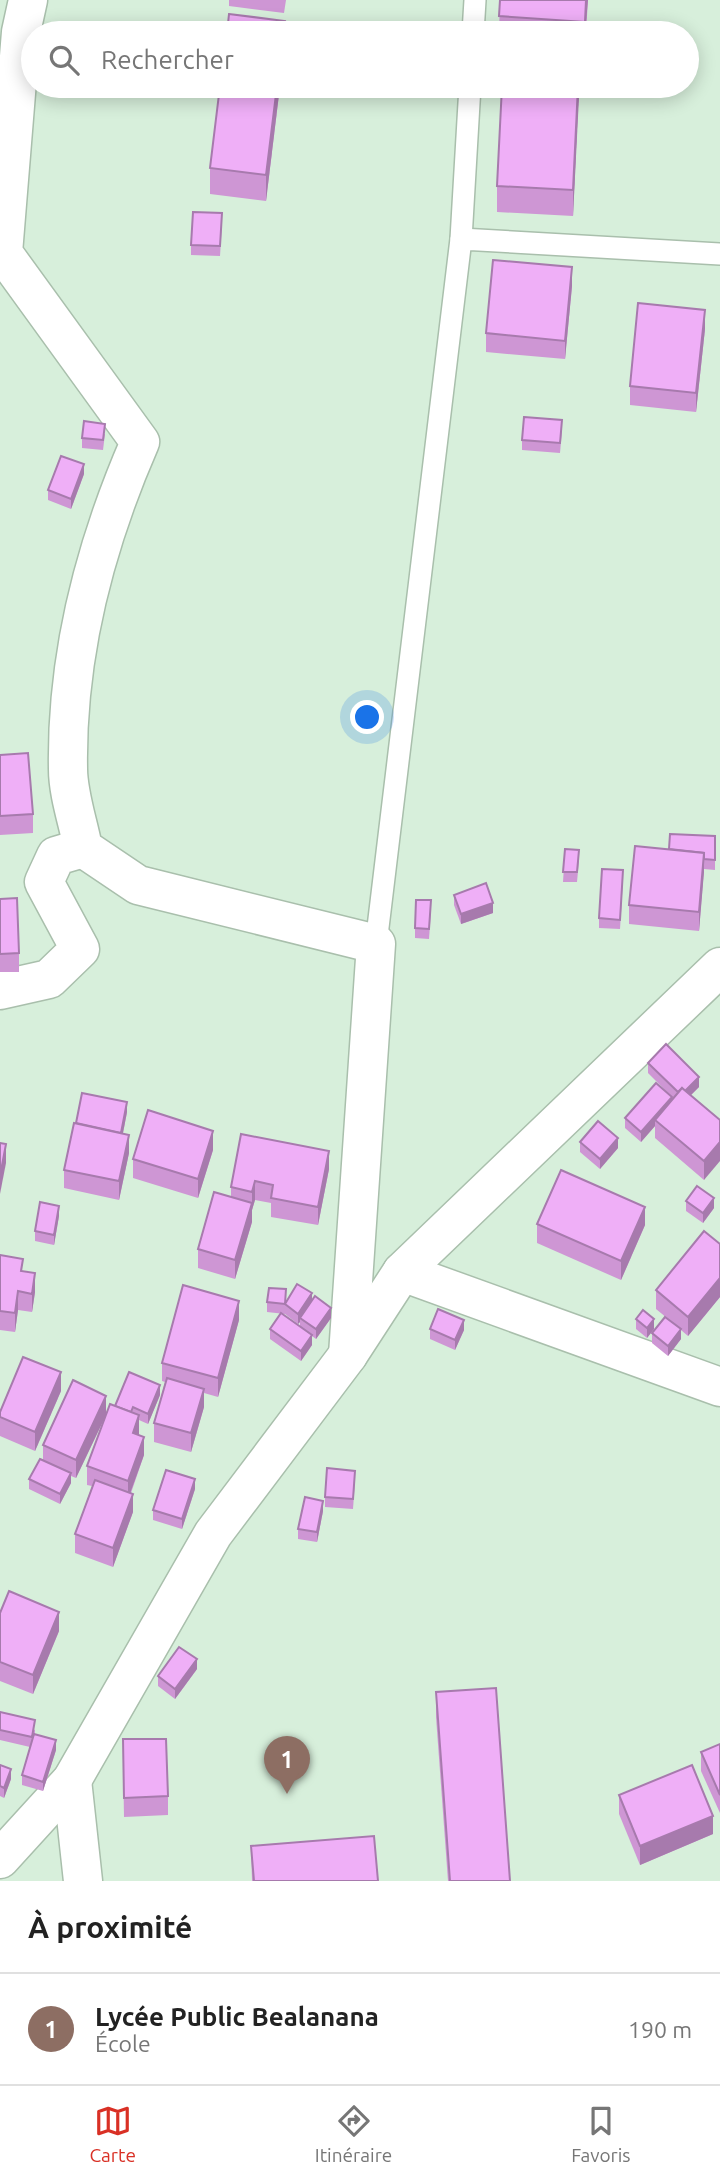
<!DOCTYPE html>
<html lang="fr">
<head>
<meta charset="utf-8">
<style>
	body { margin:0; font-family:Ubuntu,sans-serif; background:#f2f2f2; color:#222 }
	.you { position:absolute; left:368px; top:718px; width:24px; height:24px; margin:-18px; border:5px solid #fff; border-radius:50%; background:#1a73e8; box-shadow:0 0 0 10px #1a73e833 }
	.badge { display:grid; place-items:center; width:46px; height:46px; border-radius:50%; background:#d93025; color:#fff; font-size:23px; font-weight:700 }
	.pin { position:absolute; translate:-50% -58px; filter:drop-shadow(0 2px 4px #0008) }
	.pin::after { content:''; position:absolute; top:37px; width:24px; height:21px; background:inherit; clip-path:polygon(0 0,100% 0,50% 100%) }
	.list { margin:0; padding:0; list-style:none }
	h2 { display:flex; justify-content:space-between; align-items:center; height:91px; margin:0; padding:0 28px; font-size:30px }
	h2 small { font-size:23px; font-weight:400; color:#767676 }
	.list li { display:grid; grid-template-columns:46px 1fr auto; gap:21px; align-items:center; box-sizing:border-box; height:112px; padding:0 28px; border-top:2px solid #e0e0e0 }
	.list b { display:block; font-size:26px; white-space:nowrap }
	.list p { margin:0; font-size:23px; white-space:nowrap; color:#767676 }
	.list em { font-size:23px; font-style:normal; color:#767676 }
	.icon { flex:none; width:38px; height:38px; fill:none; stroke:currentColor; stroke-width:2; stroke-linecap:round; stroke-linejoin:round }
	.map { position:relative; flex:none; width:720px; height:1881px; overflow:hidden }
	.search { position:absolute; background:#fff; box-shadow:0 4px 18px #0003; left:21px; right:21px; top:21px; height:77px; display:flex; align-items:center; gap:18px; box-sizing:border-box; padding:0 24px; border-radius:38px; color:#767676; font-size:26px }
	.sheet { height:203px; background:#fff }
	nav { display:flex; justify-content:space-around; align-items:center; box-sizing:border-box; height:98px; border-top:2px solid #e0e0e0; background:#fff; font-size:19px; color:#767676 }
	nav a { display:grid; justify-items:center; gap:4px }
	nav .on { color:#d93025 }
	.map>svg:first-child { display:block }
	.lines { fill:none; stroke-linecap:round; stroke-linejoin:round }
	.service-casing { stroke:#a9bfac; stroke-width:24 }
	.minor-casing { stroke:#a9bfac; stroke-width:41 }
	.service { stroke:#fff; stroke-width:21 }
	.minor { stroke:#fff; stroke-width:38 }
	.wall { fill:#ce96d4 }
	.shaded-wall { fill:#a77aad }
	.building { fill:#efaff7; stroke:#a77aad; stroke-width:2 }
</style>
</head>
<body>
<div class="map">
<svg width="720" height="1881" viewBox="0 0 720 1881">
	<rect width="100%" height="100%" fill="#d7efdb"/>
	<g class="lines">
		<defs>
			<g id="service">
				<polyline points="473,33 475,0"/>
				<polyline points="461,239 470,86"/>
				<polyline points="376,944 461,239 720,254"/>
			</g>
			<g id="minor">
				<path d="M28,0L21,32L3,253L140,442C95,545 66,656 68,769C68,794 78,822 83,848L138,885L376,944L348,1355"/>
				<polyline points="0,990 49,979 80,949 44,882 56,856 83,848"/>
				<polyline points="402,1272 720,1387"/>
				<polyline points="72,1780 83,1881"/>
				<polyline points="0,1859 72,1780 213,1534 348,1355 402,1272 720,967"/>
			</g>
		</defs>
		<!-- service casing -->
		<use href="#service" class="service-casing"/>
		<!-- minor casing -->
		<use href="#minor" class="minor-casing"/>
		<!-- service -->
		<use href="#service" class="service"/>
		<!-- minor -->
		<use href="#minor" class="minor"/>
	</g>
	<!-- wall -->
	<g class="wall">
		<polygon points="229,0 286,0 284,13 229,6"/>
		<polygon points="500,0 588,0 586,33 499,33"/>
		<polygon points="220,86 280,86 266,201 210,194 210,168"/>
		<polygon points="579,86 573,216 497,212 497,186"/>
		<polygon points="222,223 220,256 191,255 191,245"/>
		<polygon points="572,286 565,359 486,352 486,333"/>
		<polygon points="705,329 696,412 630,405 630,386"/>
		<polygon points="562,430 560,453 522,450 522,440"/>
		<polygon points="105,434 103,450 82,448 82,438"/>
		<polygon points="84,474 71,509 48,500 48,490"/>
		<polygon points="0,755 33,814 33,833 0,835"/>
		<polygon points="715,836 715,870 704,869 699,931 629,924 629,905 669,849"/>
		<polygon points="565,849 579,860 577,882 563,882"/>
		<polygon points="623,880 620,929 599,928 599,918"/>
		<polygon points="454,895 493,913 461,924 454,905"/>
		<polygon points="0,899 19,953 19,972 0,972"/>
		<polygon points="431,910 429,939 415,938 415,928"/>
		<polygon points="648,1063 699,1087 691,1095 720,1120 704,1180 655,1138 655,1126 641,1142 625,1128 625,1118 672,1100 673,1098 648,1073"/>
		<polygon points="127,1112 123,1133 129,1153 119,1200 64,1188 64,1170"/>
		<polygon points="241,1134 329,1169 318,1225 271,1217 271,1203 255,1200 252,1210 252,1222 235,1279 198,1268 198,1249 231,1197 231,1187"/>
		<polygon points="580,1142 618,1148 600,1169 580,1152"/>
		<polygon points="213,1150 198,1198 133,1178 133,1159"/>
		<polygon points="686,1201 714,1208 703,1223 686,1211"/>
		<polygon points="59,1216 54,1245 35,1241 35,1231"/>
		<polygon points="537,1224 645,1225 621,1280 537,1243"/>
		<polygon points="720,1244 720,1297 688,1336 681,1330 681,1339 668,1356 652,1343 652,1333 667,1318 656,1309 656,1290"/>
		<polygon points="0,1255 23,1271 35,1292 32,1312 18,1310 15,1332 0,1330"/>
		<polygon points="312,1301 331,1318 316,1339 312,1336 312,1345 301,1361 270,1339 270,1329 300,1327 300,1322 298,1324 285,1314 285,1311 285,1314 267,1312 267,1302 286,1303"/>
		<polygon points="636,1319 654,1329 647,1338 636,1329"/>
		<polygon points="239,1320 218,1397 204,1393 204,1407 191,1452 154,1442 154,1423 165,1382 162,1381 162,1363"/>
		<polygon points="430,1329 464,1330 455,1350 430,1339"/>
		<polygon points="61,1391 35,1451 0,1436 0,1412"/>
		<polygon points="160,1395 148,1424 139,1420 139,1435 144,1455 131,1493 133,1512 113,1567 75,1553 75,1534 92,1486 87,1485 87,1466 106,1415 76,1478 71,1476 71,1483 60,1504 29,1489 29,1479 43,1460 43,1445 106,1414 115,1406"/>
		<polygon points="355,1481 353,1509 325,1507 325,1497"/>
		<polygon points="195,1489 182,1529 153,1520 153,1510"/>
		<polygon points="323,1511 317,1542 298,1539 298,1529"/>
		<polygon points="0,1613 59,1631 33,1694 0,1681"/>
		<polygon points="197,1669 175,1699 158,1686 158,1676"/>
		<polygon points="436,1692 510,1881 448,1881 436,1717"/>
		<polygon points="0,1712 35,1730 35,1734 56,1750 43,1791 22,1785 22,1775 30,1747 0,1740"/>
		<polygon points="720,1744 720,1813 701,1771 701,1752"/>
		<polygon points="123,1758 168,1796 168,1815 124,1817"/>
		<polygon points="0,1765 11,1779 4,1798 0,1796"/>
		<polygon points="619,1795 713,1834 640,1865 619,1814"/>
		<polygon points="251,1846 378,1881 252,1881"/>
	</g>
	<!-- shaded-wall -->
	<g class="shaded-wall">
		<polygon points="586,0 588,0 585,33 585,22"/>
		<polygon points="277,86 280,86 266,201 266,175"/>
		<polygon points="578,86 579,97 573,216 573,190"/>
		<polygon points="572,267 572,286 565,359 565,341"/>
		<polygon points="705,310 705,329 696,412 696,393"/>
		<polygon points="84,464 84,474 71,509 71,499"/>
		<polygon points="704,853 704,872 699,931 699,912"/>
		<polygon points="493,903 493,913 461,924 461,914"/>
		<polygon points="699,1077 699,1087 681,1105 681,1095"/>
		<polygon points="672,1097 672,1107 655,1120 655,1126 641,1142 641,1132"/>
		<polygon points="127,1102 127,1112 121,1143 121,1133"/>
		<polygon points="213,1131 213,1150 198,1198 198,1179"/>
		<polygon points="129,1135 129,1153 119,1200 119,1181"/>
		<polygon points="618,1138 618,1148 600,1169 600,1159"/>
		<polygon points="720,1142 720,1161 704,1180 704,1161"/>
		<polygon points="6,1144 6,1163 0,1194 0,1176"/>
		<polygon points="329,1151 329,1169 318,1225 318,1207"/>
		<polygon points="255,1181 255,1200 252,1210 252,1192"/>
		<polygon points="714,1198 714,1208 703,1223 703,1213"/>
		<polygon points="252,1203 252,1222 235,1279 235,1260"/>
		<polygon points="59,1206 59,1216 54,1245 54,1235"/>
		<polygon points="645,1207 645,1225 621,1280 621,1261"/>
		<polygon points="35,1273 35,1292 32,1312 32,1294"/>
		<polygon points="720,1278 720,1297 688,1336 688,1317"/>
		<polygon points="18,1291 18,1310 15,1332 15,1313"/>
		<polygon points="312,1293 312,1303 300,1318 300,1322 298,1324 298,1314"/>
		<polygon points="239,1301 239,1320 218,1397 218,1378"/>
		<polygon points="331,1308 331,1318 316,1339 316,1329"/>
		<polygon points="654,1319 654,1329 647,1338 647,1328"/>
		<polygon points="464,1320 464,1330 455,1350 455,1340"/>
		<polygon points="681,1329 681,1339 668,1356 668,1346"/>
		<polygon points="312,1335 312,1345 301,1361 301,1351"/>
		<polygon points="61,1372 61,1391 35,1451 35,1432"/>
		<polygon points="160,1385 160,1395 148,1424 148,1414"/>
		<polygon points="204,1389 204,1407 191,1452 191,1433"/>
		<polygon points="106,1396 106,1415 76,1478 76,1460"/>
		<polygon points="139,1415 139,1434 133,1452 133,1433"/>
		<polygon points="144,1437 144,1455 128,1499 128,1481"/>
		<polygon points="71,1473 71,1483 60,1504 60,1494"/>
		<polygon points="195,1479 195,1489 182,1529 182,1519"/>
		<polygon points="133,1494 133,1512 113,1567 113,1548"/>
		<polygon points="323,1501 323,1511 317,1542 317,1532"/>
		<polygon points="59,1612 59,1631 33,1694 33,1675"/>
		<polygon points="197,1659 197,1669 175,1699 175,1689"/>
		<polygon points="56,1740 56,1750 43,1791 43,1782"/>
		<polygon points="11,1769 11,1779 4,1798 4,1788"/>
		<polygon points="713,1816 713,1834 640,1865 640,1846"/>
	</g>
	<!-- building -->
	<g class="building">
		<polygon points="500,0 586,0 585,22 499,16"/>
		<polygon points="229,14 285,21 283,33 227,33"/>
		<polygon points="220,86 277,86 266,175 210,168"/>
		<polygon points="502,86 578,86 573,190 497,186"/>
		<polygon points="193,212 222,213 220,246 191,245"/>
		<polygon points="493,260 572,267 565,341 486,333"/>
		<polygon points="638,303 705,310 696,393 630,386"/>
		<polygon points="524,417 562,420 560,443 522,440"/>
		<polygon points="84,421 105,424 103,440 82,438"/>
		<polygon points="61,456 84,464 71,499 48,490"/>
		<polygon points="28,753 33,814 0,816 0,755"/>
		<polygon points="670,834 715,836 715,860 704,859 704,853 669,849"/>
		<polygon points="635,846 704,853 699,912 629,905"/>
		<polygon points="565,849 579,850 577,872 563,872"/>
		<polygon points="602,869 623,870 620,920 599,918"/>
		<polygon points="486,883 493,903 461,914 454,895"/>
		<polygon points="17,898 19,953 0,954 0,899"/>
		<polygon points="416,900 431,900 429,929 415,928"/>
		<polygon points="666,1044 699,1077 685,1091 682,1088 678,1092 648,1063"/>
		<polygon points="656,1083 672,1097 641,1132 625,1118"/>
		<polygon points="682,1088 720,1120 720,1142 704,1161 655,1120"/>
		<polygon points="82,1093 127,1102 121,1133 76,1123"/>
		<polygon points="148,1110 213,1131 198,1179 133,1159"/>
		<polygon points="598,1121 618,1138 600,1159 580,1142"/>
		<polygon points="74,1123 129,1135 119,1181 64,1170"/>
		<polygon points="241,1134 329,1151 318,1207 271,1198 273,1185 255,1181 252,1192 231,1187"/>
		<polygon points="0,1143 6,1144 0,1176"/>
		<polygon points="561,1170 645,1207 621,1261 537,1224"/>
		<polygon points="697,1186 714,1198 703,1213 686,1201"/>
		<polygon points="214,1192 252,1203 235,1260 198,1249"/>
		<polygon points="40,1202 59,1206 54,1235 35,1231"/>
		<polygon points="704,1231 720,1244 720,1278 688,1317 656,1290"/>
		<polygon points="0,1255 23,1259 21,1271 35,1273 32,1294 18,1291 15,1313 0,1311"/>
		<polygon points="297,1284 312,1293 298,1314 285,1304"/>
		<polygon points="183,1285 239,1301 218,1378 162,1363"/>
		<polygon points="269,1288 286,1289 285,1304 267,1302"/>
		<polygon points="315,1296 331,1308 316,1329 300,1318"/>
		<polygon points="438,1309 464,1320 455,1340 430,1329"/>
		<polygon points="643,1310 654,1319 647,1328 636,1319"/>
		<polygon points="281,1313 312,1335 301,1351 270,1329"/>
		<polygon points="665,1317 681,1329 668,1346 652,1333"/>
		<polygon points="23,1357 61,1372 35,1432 0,1417 0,1412"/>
		<polygon points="129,1372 160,1385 148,1414 133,1407 131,1412 115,1406"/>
		<polygon points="167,1378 204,1389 191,1433 154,1423"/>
		<polygon points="73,1380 106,1396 76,1460 43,1445"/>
		<polygon points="110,1404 139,1415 133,1433 144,1437 128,1481 87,1466"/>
		<polygon points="40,1459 71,1473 60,1494 29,1479"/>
		<polygon points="327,1468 355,1471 353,1499 325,1497"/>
		<polygon points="166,1470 195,1479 182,1519 153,1510"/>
		<polygon points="95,1480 133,1494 113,1548 75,1534"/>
		<polygon points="305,1497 323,1501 317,1532 298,1529"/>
		<polygon points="9,1591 59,1612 33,1675 0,1662 0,1613"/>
		<polygon points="179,1647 197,1659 175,1689 158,1676"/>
		<polygon points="496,1688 510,1881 450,1881 436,1692"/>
		<polygon points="0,1712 35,1720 32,1737 0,1730"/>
		<polygon points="34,1734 56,1740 43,1782 22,1775"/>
		<polygon points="123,1739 166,1739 168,1796 124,1798"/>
		<polygon points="720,1744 720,1795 701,1752"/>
		<polygon points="0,1765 11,1769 4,1788 0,1786"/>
		<polygon points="692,1765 713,1816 640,1846 619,1795"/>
		<polygon points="374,1836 378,1881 254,1881 251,1846"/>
	</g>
</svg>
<div class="you"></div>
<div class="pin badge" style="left:287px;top:1794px;background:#8d6e63">1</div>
<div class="search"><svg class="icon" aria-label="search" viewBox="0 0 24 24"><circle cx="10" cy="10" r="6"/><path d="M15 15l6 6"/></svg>Rechercher</div>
</div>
<section class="sheet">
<h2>À proximité<small></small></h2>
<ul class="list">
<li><span class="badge" style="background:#8d6e63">1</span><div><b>Lycée Public Bealanana</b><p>École</p></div><em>190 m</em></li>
</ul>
</section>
<nav>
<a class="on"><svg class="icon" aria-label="map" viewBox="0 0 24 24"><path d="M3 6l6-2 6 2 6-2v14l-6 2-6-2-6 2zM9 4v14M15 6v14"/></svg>Carte</a>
<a><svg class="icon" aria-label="directions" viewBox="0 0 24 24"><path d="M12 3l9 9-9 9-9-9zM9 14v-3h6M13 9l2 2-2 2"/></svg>Itinéraire</a>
<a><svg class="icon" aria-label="saved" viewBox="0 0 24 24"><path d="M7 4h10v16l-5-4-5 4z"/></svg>Favoris</a>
</nav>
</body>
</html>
